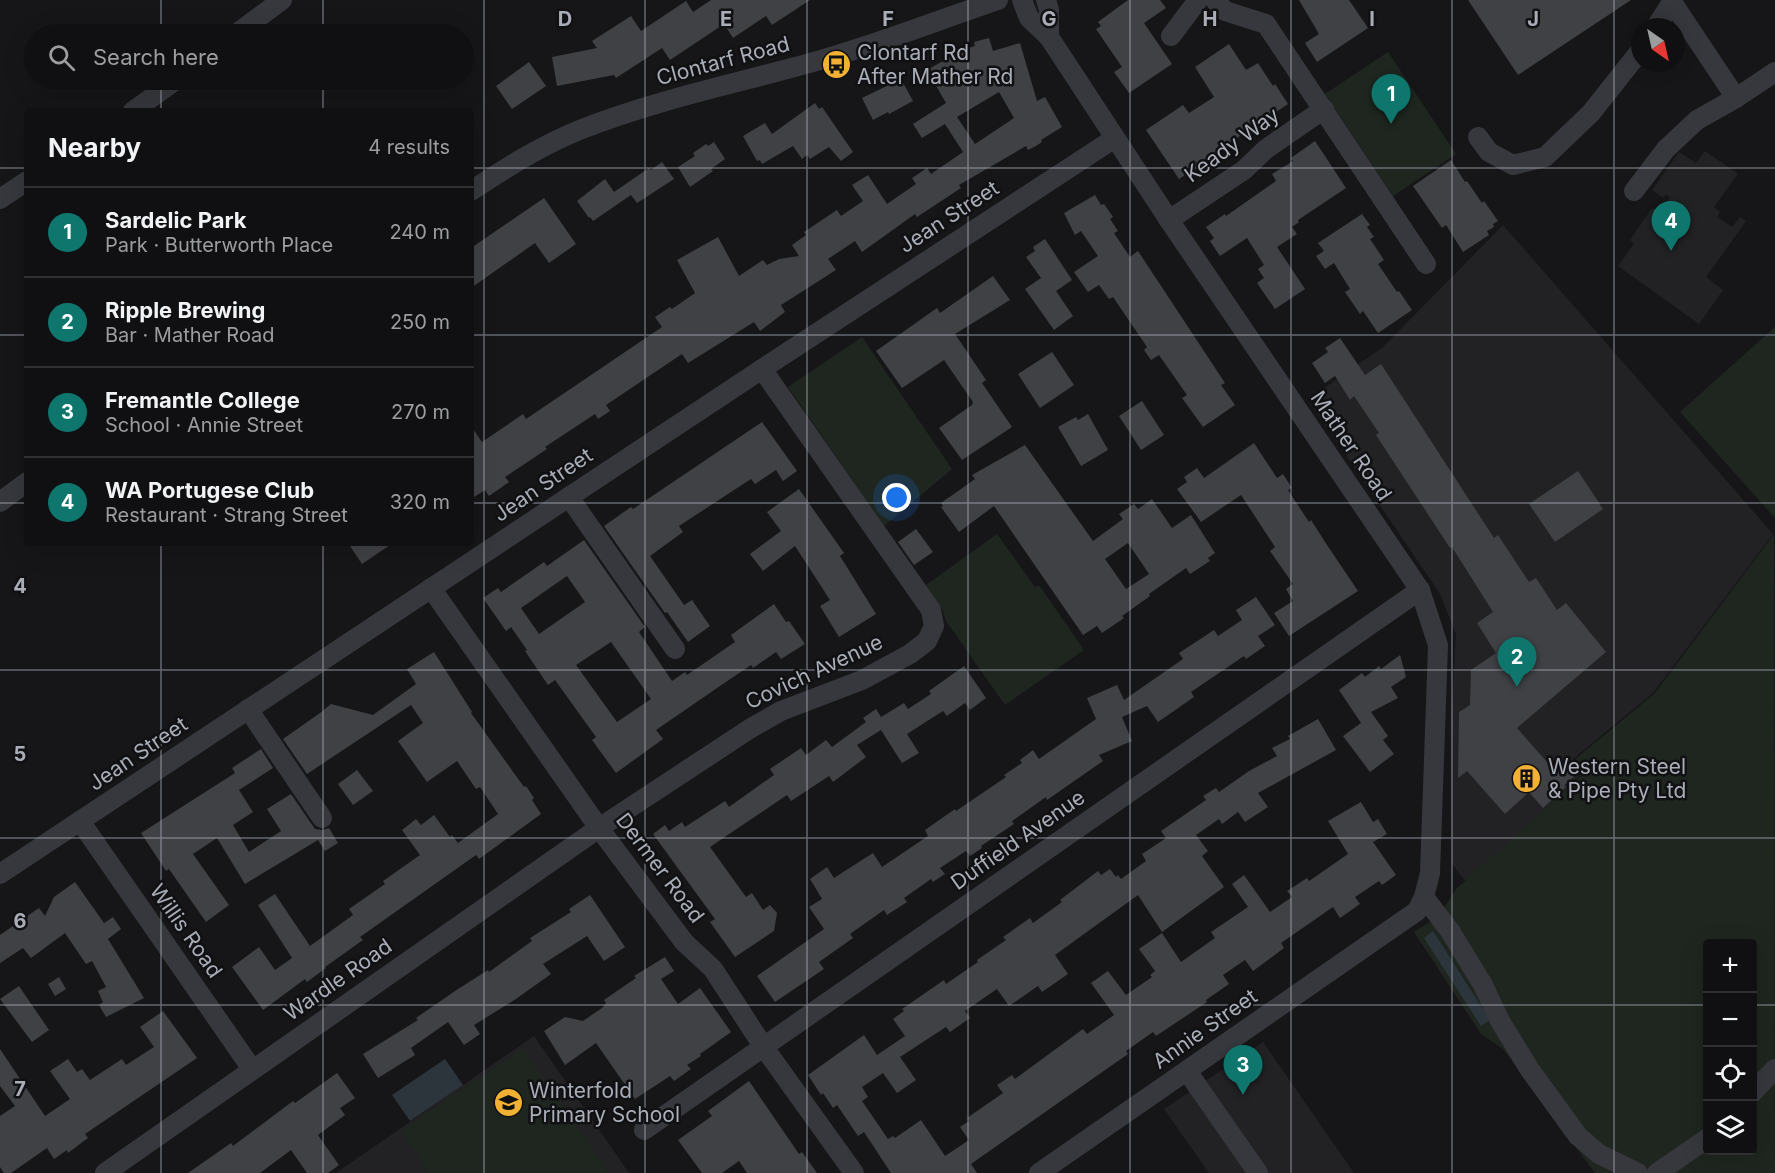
<!DOCTYPE html>
<html lang="en">
<head>
<meta charset="utf-8">
<style>
	body { margin:0; font-family:Inter,sans-serif; background:#1e1e20; color:#f1f3f6 }
	.controls { position:absolute; right:18px; bottom:18px; display:grid; overflow:hidden; border-radius:6px; box-shadow:0 6px 24px #0002 }
	.controls button { width:54px; height:54px; display:grid; place-items:center; padding:0; border:0; border-bottom:2px solid #303032; background:#101012; color:#f1f3f6; font:30px sans-serif }
	.compass { position:absolute; left:1631px; top:18px; width:54px; height:54px; border-radius:50%; background:#101012; box-shadow:0 6px 24px #0002; rotate:146deg }
	.you { position:absolute; left:897px; top:498px; width:21px; height:21px; margin:-15px; border:4px solid #fff; border-radius:50%; background:#1a73e8; box-shadow:0 0 0 9px #1a73e833 }
	.badge { display:grid; place-items:center; width:39px; height:39px; border-radius:50%; background:#0f766e; color:#fff; font-size:20px; font-weight:700 }
	.pin { position:absolute; translate:-50% -50px; filter:drop-shadow(0 2px 3px #0008) }
	.pin::after { content:''; position:absolute; top:32px; width:21px; height:18px; background:inherit; clip-path:polygon(0 0,100% 0,50% 100%) }
	.list { margin:0; padding:0; list-style:none }
	h2 { display:flex; justify-content:space-between; align-items:center; height:78px; margin:0; padding:0 24px; font-size:26px }
	h2 small { font-size:20px; font-weight:400; color:#9c9d9f }
	.list li { display:grid; grid-template-columns:39px 1fr auto; gap:18px; align-items:center; box-sizing:border-box; height:90px; padding:0 24px; border-top:2px solid #303032 }
	.list b { display:block; font-size:22px; white-space:nowrap }
	.list p { margin:0; font-size:20px; white-space:nowrap; color:#9c9d9f }
	.list em { font-size:20px; font-style:normal; color:#9c9d9f }
	.icon { flex:none; width:33px; height:33px; fill:none; stroke:currentColor; stroke-width:2; stroke-linecap:round; stroke-linejoin:round }
	.map { position:relative; flex:none; width:1775px; height:1173px; overflow:hidden }
	.search { position:absolute; background:#101012; box-shadow:0 6px 24px #0002; left:24px; top:24px; width:450px; height:66px; display:flex; align-items:center; gap:15px; box-sizing:border-box; padding:0 21px; border-radius:33px; color:#9c9d9f; font-size:22px }
	.panel { position:absolute; background:#101012; box-shadow:0 6px 24px #0002; left:24px; top:108px; width:450px; height:438px; border-radius:6px }
	.map>svg:first-child { display:block }
	.built { fill:#222225 }
	.green { fill:#1e261f; fill-rule:evenodd }
	.water { fill:#2c353c }
	.building { fill:#404145; fill-rule:evenodd }
	.lines { fill:none; stroke-linecap:round; stroke-linejoin:round }
	.minor { stroke:#37383d; stroke-width:20 }
	.grid { fill:none; stroke:#a8adb8; stroke-width:1.5; stroke-opacity:0.55 }
	.labels { text-anchor:middle; stroke-width:5; stroke-linejoin:round; paint-order:stroke }
	.poi-label { font-size:21px; fill:#a8adb8; stroke:#111113; text-anchor:start }
	.street-label { font-size:21px; fill:#a8adb8; stroke:#111113 }
	.grid-label { font-size:20px; text-anchor:middle; font-weight:bold; fill:#a8adb8; stroke:#111113; stroke-width:5; stroke-linejoin:round; paint-order:stroke }
</style>
</head>
<body>
<div class="map">
<svg width="1775" height="1173" viewBox="0 0 1775 1173">
	<rect width="100%" height="100%" fill="#161618"/>
	<!-- built -->
	<g class="built">
		<polygon points="1705,151 1738,174 1714,207 1720,212 1717,217 1732,227 1740,217 1746,221 1706,277 1723,290 1699,324 1618,266 1634,244 1630,240 1652,208 1659,213 1670,198 1666,194 1663,198 1652,190 1679,152 1696,163"/>
		<polygon points="1503,225 1773,534 1653,693 1573,759 1583,773 1573,782 1598,817 1499,910 1463,878 1452,864 1451,721 1456,634 1440,594 1308,399 1382,348"/>
		<polygon points="534,1036 629,1173 336,1173"/>
		<polygon points="1263,1042 1354,1173 1209,1173 1164,1109"/>
	</g>
	<!-- green -->
	<g class="green">
		<polygon points="1388,52 1456,154 1393,196 1325,94"/>
		<polygon points="1775,327 1775,518 1680,412"/>
		<polygon points="862,337 952,469 884,526 788,387"/>
		<polygon points="997,534 1035,587 1039,585 1084,650 1005,705 946,621 943,611 926,585"/>
		<path d="M1774,534L1775,1173H1595L1503,1049L1481,1034L1414,932L1439,916L1456,889L1584,773L1575,759L1654,694ZM1708,944H1752V1150H1708Z"/>
		<polygon points="523,1048 608,1173 429,1173 401,1131"/>
	</g>
	<!-- water -->
	<g class="water">
		<polygon points="1433,931 1490,1020 1481,1026 1424,938"/>
		<polygon points="445,1059 463,1085 410,1121 392,1095"/>
	</g>
	<!-- building -->
	<g class="building">
		<polygon points="711,0 810,0 772,25 766,16 733,38 724,24 670,60 662,48 616,78 614,75 557,86 552,57 597,48 592,41 631,16 641,31 686,1 693,12"/>
		<polygon points="1128,0 1160,0 1166,8 1144,23 1172,64 1129,93 1114,72 1122,67 1096,29 1101,26 1098,22"/>
		<polygon points="1299,0 1349,0 1368,28 1317,62 1305,43 1319,34"/>
		<polygon points="1468,0 1631,0 1518,75"/>
		<path d="M989,38L993,51L1020,43L1037,101L1045,97L1062,127L1041,140L1042,142L1036,146L1028,150L1026,146L959,185L961,188L917,217L915,214L862,252L855,241L828,259L836,270L781,305L785,312L760,331L754,322L688,363L682,354L606,405L610,411L598,419L595,414L545,447L547,449L505,477L509,482L489,496L485,490L471,499V426L482,442L523,414L526,419L662,327L655,317L670,307L672,309L695,293L677,260L718,237L739,276L763,260L767,265L779,259L799,256L792,245L806,235L804,232L837,210L841,216L863,201L852,185L868,175L887,204L916,184L912,178L927,168L931,174L963,152L945,124L922,138L913,124L946,103L927,70L963,50L975,46L974,42ZM999,92L1014,118L975,144L957,117Z"/>
		<polygon points="1229,44 1246,70 1258,63 1273,86 1275,84 1288,104 1234,140 1235,142 1179,179 1146,130 1183,105 1189,113 1214,97 1195,67"/>
		<polygon points="529,62 546,86 512,109 496,86"/>
		<polygon points="901,79 913,101 889,114 888,112 873,120 862,98"/>
		<polygon points="815,103 819,109 822,107 853,152 841,161 829,147 810,159 807,155 802,159 793,146 762,164 760,160 757,161 743,136 765,123 772,134"/>
		<polygon points="1315,141 1346,188 1298,220 1299,222 1292,227 1297,234 1277,247 1305,289 1275,309 1257,283 1264,278 1258,269 1264,265 1247,238 1220,256 1210,241 1214,238 1206,227 1225,214 1226,216 1276,181 1272,174 1293,161 1291,158"/>
		<polygon points="714,142 725,159 711,169 713,171 690,187 678,167 695,156 693,153 706,144 708,146"/>
		<polygon points="1451,160 1465,182 1467,181 1482,203 1484,201 1498,221 1493,224 1494,227 1487,231 1489,235 1463,252 1446,225 1442,228 1413,186"/>
		<polygon points="662,162 674,179 637,203 631,195 593,221 590,217 589,218 577,201 605,179 614,192 649,168 651,170"/>
		<polygon points="1095,195 1101,205 1104,204 1113,217 1110,219 1118,231 1114,233 1130,257 1138,251 1225,383 1221,385 1235,405 1203,427 1182,398 1187,395 1159,355 1151,360 1144,350 1147,347 1113,297 1109,299 1099,285 1088,292 1074,272 1098,256 1081,231 1075,235 1064,213"/>
		<polygon points="544,198 576,244 549,263 535,243 471,288 471,248"/>
		<polygon points="1362,214 1370,225 1367,227 1374,237 1370,239 1384,260 1378,264 1397,292 1399,291 1412,310 1378,333 1363,311 1360,314 1345,292 1350,289 1334,263 1325,269 1316,256 1324,251 1318,243"/>
		<polygon points="1045,239 1072,280 1056,291 1073,316 1054,330 1025,289 1041,278 1026,257 1035,251 1033,247"/>
		<polygon points="993,276 1010,300 955,334 986,380 982,383 1012,427 962,460 939,428 972,405 973,402 944,360 902,388 876,351 937,308 940,313"/>
		<polygon points="1340,338 1365,375 1381,364 1494,538 1498,535 1529,582 1536,578 1557,610 1566,603 1606,652 1517,728 1555,771 1565,763 1576,775 1564,785 1566,787 1543,808 1529,792 1505,814 1467,771 1458,778 1459,712 1470,705 1471,670 1496,653 1477,623 1493,612 1452,547 1450,548 1376,435 1379,433 1354,396 1350,400 1335,376 1325,383 1312,363 1328,352 1325,348"/>
		<polygon points="1052,352 1074,385 1040,408 1018,374"/>
		<polygon points="1142,401 1164,435 1141,450 1119,416"/>
		<polygon points="1088,414 1108,450 1081,466 1058,427 1076,417 1078,420"/>
		<polygon points="762,422 797,471 783,481 776,470 755,484 751,479 679,526 683,532 650,556 684,605 692,600 710,626 688,642 667,612 665,613 604,526 631,507 633,509"/>
		<polygon points="1254,443 1277,478 1283,474 1292,488 1288,490 1309,522 1311,520 1327,545 1358,591 1289,636 1274,613 1293,601 1286,589 1293,584 1270,551 1275,547 1241,495 1201,522 1177,489 1187,482 1184,477 1197,468 1204,478"/>
		<path d="M1025,445L1093,541L1123,519L1119,514L1134,504L1138,509L1152,499L1172,528L1191,515L1215,553L1208,558L1210,561L1190,574L1186,568L1149,594L1150,596L1122,616L1124,618L1102,633L1097,626L1083,635L994,506L959,532L941,507L943,506L941,503L975,479L972,475ZM1128,543L1149,574L1126,589L1105,559Z"/>
		<polygon points="1578,471 1603,509 1555,542 1529,504"/>
		<polygon points="799,489 844,553 840,556 876,614 839,637 820,606 830,600 795,546 763,571 750,554 781,531 767,512"/>
		<polygon points="916,529 933,552 914,565 898,542"/>
		<path d="M584,540L645,627L639,632L672,681L685,672L687,675L735,642L731,635L774,604L786,622L789,621L805,644L781,659L776,652L753,668L751,665L720,686L656,730L663,739L616,773L592,740L596,737L555,680L548,685L525,651L527,650L511,627L506,631L483,598L498,588L501,592L544,562L547,566ZM567,576L585,602L539,634L521,608ZM611,642L651,699L617,722L576,665Z"/>
		<polygon points="348,543 393,543 362,564"/>
		<polygon points="1256,597 1275,625 1258,636 1265,646 1246,659 1244,656 1191,692 1194,697 1158,722 1147,706 1122,717 1132,741 1099,755 1103,761 1047,800 1046,797 1012,821 1014,824 981,846 982,848 970,856 966,851 940,868 945,874 933,882 931,879 904,898 907,902 887,915 884,910 850,934 853,938 819,962 824,969 775,1002 757,976 824,929 809,907 822,899 810,879 827,867 834,878 873,853 882,867 928,836 925,830 955,809 956,811 1006,777 1004,775 1022,763 1020,760 1033,750 1039,759 1096,719 1087,698 1117,685 1124,700 1183,659 1179,653 1214,630 1218,636 1242,620 1236,610"/>
		<polygon points="434,652 472,712 471,713 524,787 526,786 534,798 532,800 541,814 479,859 476,855 360,937 363,940 325,967 326,968 307,982 305,979 263,1010 232,967 259,947 275,970 292,958 258,905 275,894 310,946 353,915 349,909 385,884 383,881 420,855 402,830 416,819 421,825 434,815 450,837 452,835 458,843 498,814 480,787 476,789 457,761 427,782 398,741 423,723 411,705 307,774 283,739 320,713 331,704 373,715 416,684 407,669"/>
		<polygon points="1400,655 1406,677 1391,687 1398,698 1371,712 1388,736 1383,740 1394,754 1370,772 1343,736 1361,723 1339,690 1362,673 1365,677 1379,666 1381,669"/>
		<polygon points="964,666 986,698 970,710 965,703 947,716 943,711 907,734 919,753 902,763 881,730 857,745 866,757 833,782 829,776 791,801 787,795 710,847 746,897 752,893 763,910 770,905 777,913 774,931 735,957 710,922 715,919 653,834 665,825 669,831 682,822 685,827 725,801 729,807 774,775 770,769 801,748 806,755 826,740 832,747 866,722 863,718 876,709 881,717 904,703 908,709 931,694 929,691"/>
		<polygon points="1318,719 1336,750 1258,793 1268,807 1245,822 1238,812 1222,824 1219,819 1196,835 1208,851 1202,856 1224,887 1162,932 1138,895 1055,955 1068,974 1042,992 1038,986 1009,1006 997,989 965,1011 970,1018 950,1032 946,1027 900,1057 916,1080 897,1093 883,1073 862,1087 868,1097 862,1101 888,1139 893,1136 895,1138 921,1120 945,1156 969,1140 960,1127 969,1121 967,1118 1003,1093 997,1085 1012,1075 1015,1079 1083,1029 1087,1034 1114,1015 1091,983 1108,971 1126,995 1152,977 1150,975 1155,971 1139,949 1162,933 1181,962 1215,938 1211,932 1248,907 1232,884 1244,875 1270,912 1292,897 1287,891 1307,878 1309,881 1348,854 1328,821 1361,802 1373,822 1378,819 1387,834 1373,842 1396,875 1382,885 1379,881 1355,897 1360,904 1340,918 1333,907 1281,943 1284,948 1253,971 1245,960 1223,975 1229,984 1206,1000 1207,1002 1156,1036 1153,1032 1126,1051 1128,1054 971,1164 977,1173 891,1173 864,1132 858,1136 837,1105 833,1108 823,1093 821,1095 808,1075 864,1035 877,1055 905,1036 893,1019 904,1011 902,1009 944,980 946,984 978,962 977,960 1006,940 1003,937 1030,918 1033,923 1062,902 1060,900 1098,871 1101,875 1110,869 1116,877 1118,875 1121,879 1146,861 1142,854 1166,838 1161,831 1206,800 1203,796 1216,788 1219,792 1249,771 1277,756 1272,748 1290,739 1288,736"/>
		<polygon points="261,749 273,768 239,790 253,812 233,825 249,852 281,831 267,809 291,794 315,829 322,830 329,828 338,843 325,851 318,840 245,884 217,838 193,854 229,905 206,922 169,869 166,871 141,833 235,773 232,768"/>
		<polygon points="357,770 373,791 353,805 338,784"/>
		<polygon points="75,882 104,923 113,917 121,929 108,939 144,998 106,1017 99,1005 103,1002 98,991 106,987 92,961 86,964 65,933 31,958 23,948 0,963 0,935 39,908 45,916 54,897"/>
		<polygon points="590,895 625,947 604,961 587,936 543,964 551,974 516,999 474,1025 480,1034 464,1045 448,1022 411,1048 415,1055 378,1078 363,1054 418,1020 416,1018 455,991 488,970 489,972 532,941 530,938 571,912 569,909"/>
		<polygon points="665,957 674,971 661,979 678,1004 700,988 731,1032 700,1054 701,1056 687,1065 691,1069 674,1081 670,1076 635,1099 596,1043 565,1065 544,1031 565,1017 583,1021 602,1008 606,1003 604,1000 636,978 634,976"/>
		<polygon points="59,977 66,989 55,996 48,984"/>
		<polygon points="19,986 49,1030 32,1042 0,999"/>
		<polygon points="163,1011 197,1058 85,1134 88,1138 68,1153 67,1150 54,1159 47,1148 11,1173 4,1173 0,1167 0,1116 15,1106 0,1086 0,1049 45,1116 70,1099 50,1071 68,1059 77,1072 82,1069 90,1080 122,1059 126,1065 154,1047 140,1027"/>
		<polygon points="337,1073 355,1098 340,1108 345,1115 318,1135 339,1165 328,1173 307,1173 291,1150 260,1173 188,1173 231,1143 233,1146 293,1101 295,1103"/>
		<polygon points="749,1081 799,1154 802,1152 817,1173 747,1173 739,1161 722,1173 702,1173 678,1140 712,1116 708,1111"/>
	</g>
	<g class="lines">
		<!-- minor -->
		<g class="minor">
			<polyline points="1022,0 1029,18 1049,37 1169,220 1420,590 1438,645 1430,873 1424,897 1417,911 1039,1173"/>
			<polyline points="1046,0 1049,10 1049,37"/>
			<polyline points="1215,0 1225,11 1266,24 1426,264"/>
			<polyline points="1656,27 1672,2 1736,98"/>
			<polyline points="236,34 282,0"/>
			<polyline points="1171,36 1198,0"/>
			<polyline points="133,111 176,80"/>
			<polyline points="1478,137 1489,152 1513,165 1545,157 1591,113 1640,51"/>
			<path d="M471,191C507,167 542,145 582,129C658,99 739,83 817,61C879,44 938,20 998,0"/>
			<polyline points="1634,191 1666,149 1697,120 1736,98 1775,72"/>
			<polyline points="0,199 27,181"/>
			<polyline points="1169,220 1244,170 1266,149 1324,109"/>
			<polyline points="569,497 675,649"/>
			<polyline points="0,502 27,482"/>
			<polyline points="431,588 599,828 684,942 713,969 763,1046 854,1173"/>
			<polyline points="248,709 322,818"/>
			<polyline points="80,821 252,1069"/>
			<polyline points="0,874 762,369 1115,138"/>
			<polyline points="1424,897 1450,931 1483,985 1500,1021 1530,1070 1578,1136 1599,1154 1638,1173"/>
			<polyline points="1187,1071 1258,1173"/>
			<polyline points="1752,1093 1775,1069"/>
			<polyline points="644,1130 1420,590"/>
			<polyline points="105,1173 599,828 751,728 781,711 862,680 910,654 927,641 934,626 931,610 762,369"/>
			<polyline points="1657,1173 1708,1138"/>
		</g>
	</g>
	<!-- grid -->
	<path class="grid" d="M161,0V34M323,0V34M484,0V1173M645,0V1173M807,0V1173M968,0V1173M1130,0V1173M1291,0V1173M1452,0V1173M1614,0V1173M161,80V111M323,80V111M0,168H27M471,168H1775M0,335H27M471,335H1775M0,503H27M471,503H1775M161,543V1173M323,543V1173M0,670H1775M0,838H1775M0,1005H1708M1752,1005H1775"/>
	<!-- icons -->
	<defs>
		<symbol id="bus-disc" viewBox="-11 -11 22 22"><circle r="9.5" fill="#f2b134" stroke="#111113"/><path d="M-5-6H5V4H4V6H2V4H-2V6H-4V4H-5ZM-3.5-4V0h7V-4ZM-3.5 1.2v1.5H-2V1.2ZM2 1.2v1.5H3.5V1.2Z" fill="#111"/></symbol>
		<symbol id="building-disc" viewBox="-11 -11 22 22"><circle r="9.5" fill="#f2b134" stroke="#111113"/><path d="M-4-6H4V6H1V3H-1V6H-4ZM-2.5-4.3h1.7v1.8h-1.7ZM.8-4.3h1.7v1.8H.8ZM-2.5-1h1.7V.8h-1.7ZM.8-1h1.7V.8H.8Z" fill="#111"/></symbol>
		<symbol id="school-disc" viewBox="-11 -11 22 22"><circle r="9.5" fill="#f2b134" stroke="#111113"/><path d="M0-5L7-2L0 1L-7-2ZM-4 1L0 2.5L4 1V4Q0 6-4 4Z" fill="#111"/></symbol>
	</defs>
	<g fill-rule="evenodd">
		<use href="#bus-disc" x="820" y="48" width="33" height="33"/>
		<use href="#building-disc" x="1510" y="762" width="33" height="33"/>
		<use href="#school-disc" x="492" y="1086" width="33" height="33"/>
	</g>
	<g class="labels">
		<!-- poi labels -->
		<g class="poi-label">
			<text x="857" y="60">Clontarf Rd<tspan x="857" dy="24">After Mather Rd</tspan></text>
			<text x="1548" y="774">Western Steel<tspan x="1548" dy="24">&amp; Pipe Pty Ltd</tspan></text>
			<text x="529" y="1098">Winterfold<tspan x="529" dy="24">Primary School</tspan></text>
		</g>
		<!-- street labels -->
		<g class="street-label">
			<text transform="translate(723 61) rotate(-15)" y="7">Clontarf Road</text>
			<text transform="translate(1232 145) rotate(-36)" y="7">Keady Way</text>
			<text transform="translate(949 217) rotate(-33)" y="7">Jean Street</text>
			<text transform="translate(1351 446) rotate(56)" y="7">Mather Road</text>
			<text transform="translate(543 485) rotate(-34)" y="7">Jean Street</text>
			<text transform="translate(814 672) rotate(-25)" y="7">Covich Avenue</text>
			<text transform="translate(138 754) rotate(-34)" y="7">Jean Street</text>
			<text transform="translate(1018 840) rotate(-35)" y="7">Duffield Avenue</text>
			<text transform="translate(660 868) rotate(53)" y="7">Dermer Road</text>
			<text transform="translate(186 931) rotate(55)" y="7">Willis Road</text>
			<text transform="translate(338 980) rotate(-35)" y="7">Wardle Road</text>
			<text transform="translate(1205 1029) rotate(-35)" y="7">Annie Street</text>
		</g>
	</g>
	<g class="grid-label">
		<text x="565" y="26">D</text>
		<text x="726" y="26">E</text>
		<text x="888" y="26">F</text>
		<text x="1049" y="26">G</text>
		<text x="1210" y="26">H</text>
		<text x="1372" y="26">I</text>
		<text x="1533" y="26">J</text>
		<text x="20" y="593">4</text>
		<text x="20" y="761">5</text>
		<text x="20" y="928">6</text>
		<text x="20" y="1096">7</text>
	</g>
</svg>
<div class="controls">
<button>+</button>
<button>−</button>
<button><svg class="icon" aria-label="locate" viewBox="0 0 24 24"><circle cx="12" cy="12" r="6"/><path d="M12 2v4M12 18v4M2 12h4M18 12h4"/></svg></button>
<button><svg class="icon" aria-label="layers" viewBox="0 0 24 24"><path d="M12 4l9 5-9 5-9-5zM3 14l9 5 9-5"/></svg></button>
</div>
<svg class="compass" viewBox="-18 -18 36 36"><path d="M0-13l5 13h-10z" fill="#e53935"/><path d="M0 13l5-13h-10z" fill="#9c9d9f"/></svg>
<div class="you"></div>
<div class="pin badge" style="left:1391px;top:124px">1</div>
<div class="pin badge" style="left:1517px;top:687px">2</div>
<div class="pin badge" style="left:1243px;top:1095px">3</div>
<div class="pin badge" style="left:1671px;top:251px">4</div>
<div class="search"><svg class="icon" aria-label="search" viewBox="0 0 24 24"><circle cx="10" cy="10" r="6"/><path d="M15 15l6 6"/></svg>Search here</div>
<section class="panel">
<h2>Nearby<small>4 results</small></h2>
<ul class="list">
<li><span class="badge">1</span><div><b>Sardelic Park</b><p>Park · Butterworth Place</p></div><em>240 m</em></li>
<li><span class="badge">2</span><div><b>Ripple Brewing</b><p>Bar · Mather Road</p></div><em>250 m</em></li>
<li><span class="badge">3</span><div><b>Fremantle College</b><p>School · Annie Street</p></div><em>270 m</em></li>
<li><span class="badge">4</span><div><b>WA Portugese Club</b><p>Restaurant · Strang Street</p></div><em>320 m</em></li>
</ul>
</section>
</div>
</body>
</html>
